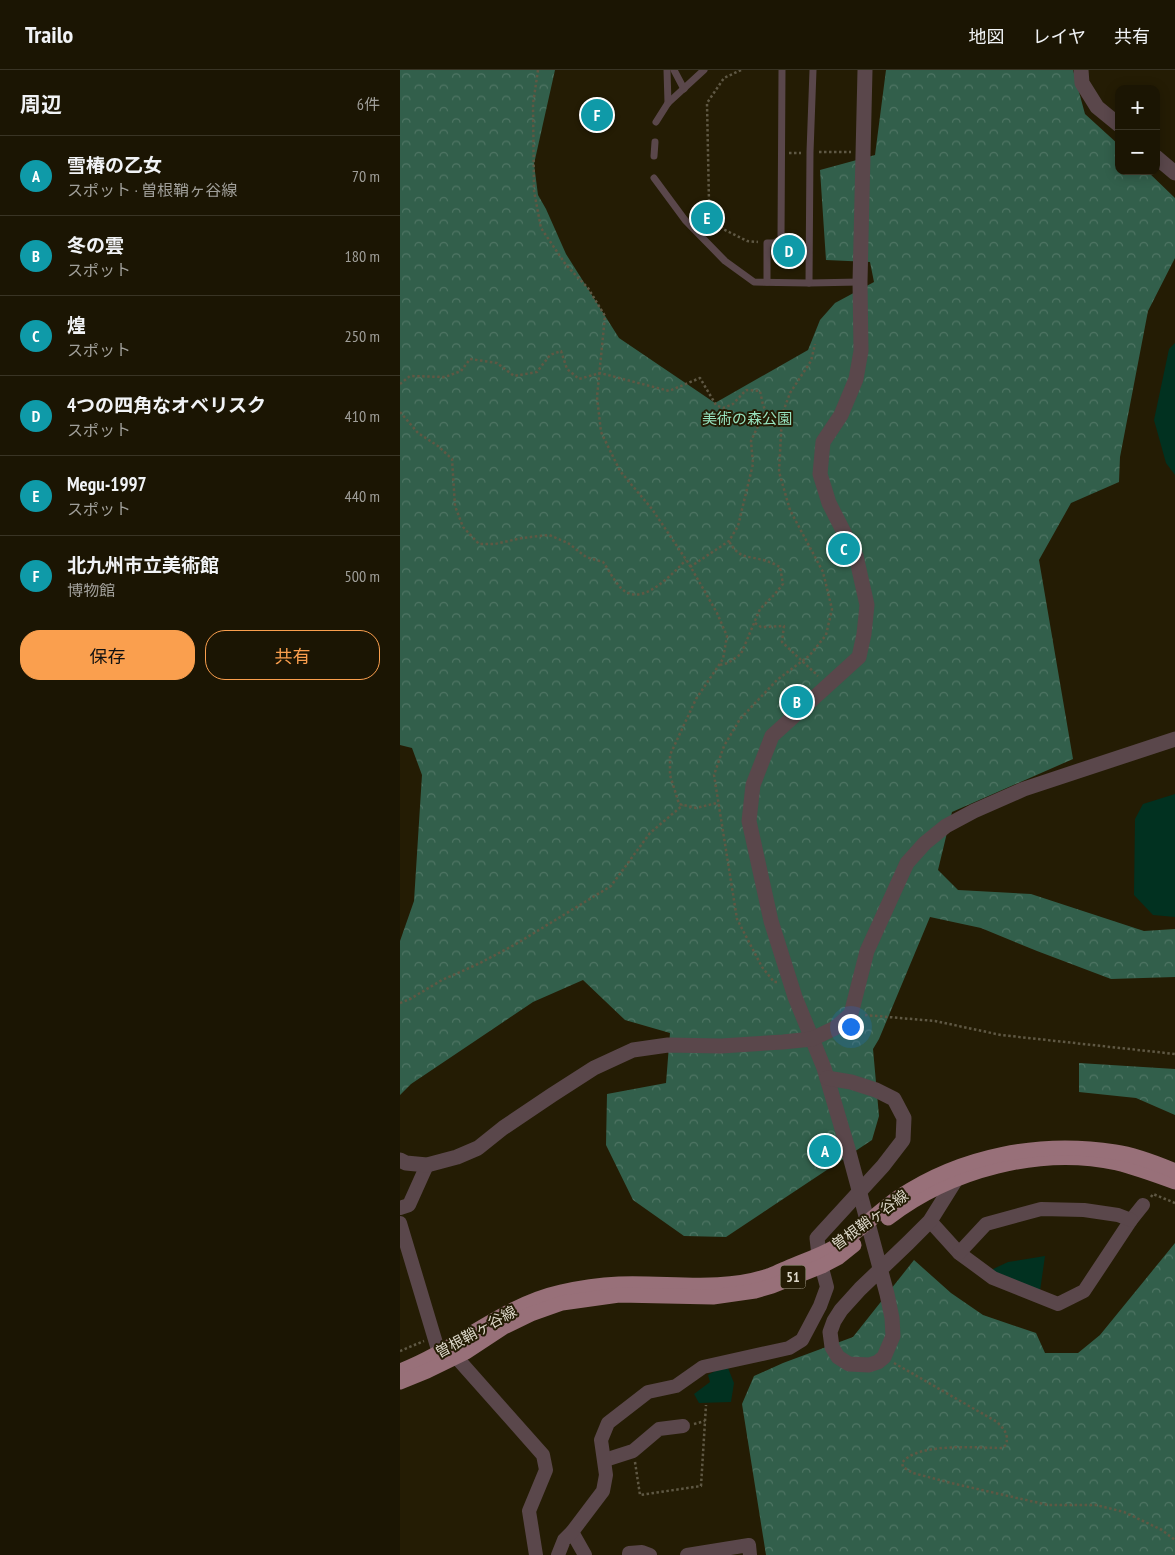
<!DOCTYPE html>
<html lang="ja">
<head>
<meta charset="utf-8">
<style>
	body { margin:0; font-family:"PT Sans Narrow","Noto Sans JP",sans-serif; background:#282212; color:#f1f3f6 }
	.controls { position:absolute; right:15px; top:15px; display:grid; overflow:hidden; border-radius:10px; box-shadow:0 2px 12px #0003 }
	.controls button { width:45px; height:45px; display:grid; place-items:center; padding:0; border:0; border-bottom:1px solid #393425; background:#1b1503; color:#f1f3f6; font:25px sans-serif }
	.you { position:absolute; left:450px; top:956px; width:18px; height:18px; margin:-12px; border:4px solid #fff; border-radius:50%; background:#1a73e8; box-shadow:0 0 0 8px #1a73e833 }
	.badge { display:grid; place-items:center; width:32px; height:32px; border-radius:50%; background:#fa9f4e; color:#fff; font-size:16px; font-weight:700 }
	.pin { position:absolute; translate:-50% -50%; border:2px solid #fff; box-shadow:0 1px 5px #0006 }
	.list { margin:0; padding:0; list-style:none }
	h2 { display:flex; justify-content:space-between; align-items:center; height:65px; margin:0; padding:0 20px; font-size:21px }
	h2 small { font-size:16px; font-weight:400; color:#a09f9a }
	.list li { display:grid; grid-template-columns:32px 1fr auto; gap:15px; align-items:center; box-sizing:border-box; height:80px; padding:0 20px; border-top:1px solid #393425 }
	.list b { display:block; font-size:19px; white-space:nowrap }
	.list p { margin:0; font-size:16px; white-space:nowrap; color:#a09f9a }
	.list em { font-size:16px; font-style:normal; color:#a09f9a }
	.actions { display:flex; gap:10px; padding:15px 20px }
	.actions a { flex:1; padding:11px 0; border:1px solid #fa9f4e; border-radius:20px; text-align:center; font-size:18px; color:#fa9f4e }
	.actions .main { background:#fa9f4e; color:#111 }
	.map { position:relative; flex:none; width:775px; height:1485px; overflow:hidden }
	header { display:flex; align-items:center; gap:30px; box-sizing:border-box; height:70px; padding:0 25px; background:#1b1503; border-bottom:1px solid #393425 }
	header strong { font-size:24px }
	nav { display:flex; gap:28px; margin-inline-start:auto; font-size:18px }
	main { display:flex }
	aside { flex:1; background:#1b1503 }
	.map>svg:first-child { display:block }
	.green { fill:#013120 }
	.forest { fill:url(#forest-crowns) }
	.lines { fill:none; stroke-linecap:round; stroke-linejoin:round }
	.path { stroke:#5f5844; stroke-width:2.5; stroke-dasharray:2.5 2.5; stroke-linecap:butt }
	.service { stroke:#5a474b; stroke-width:7 }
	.minor { stroke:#5a474b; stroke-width:14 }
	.tertiary { stroke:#5a474b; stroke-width:15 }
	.primary { stroke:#987079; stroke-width:15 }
	.labels { text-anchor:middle; stroke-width:4; stroke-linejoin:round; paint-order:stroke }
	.shield { fill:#241c04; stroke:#a6a08f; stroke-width:1 }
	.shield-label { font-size:14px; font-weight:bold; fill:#ddd8ca }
	.park-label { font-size:15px; fill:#97e3bf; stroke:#241c04 }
	.street-label { font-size:15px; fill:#ddd8ca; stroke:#241c04 }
</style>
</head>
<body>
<header>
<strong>Trailo</strong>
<nav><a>地図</a><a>レイヤ</a><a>共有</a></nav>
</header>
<main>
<aside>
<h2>周辺<small>6件</small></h2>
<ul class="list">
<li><span class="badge" style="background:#0f9aa8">A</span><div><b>雪椿の乙女</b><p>スポット · 曽根鞘ヶ谷線</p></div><em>70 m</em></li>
<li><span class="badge" style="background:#0f9aa8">B</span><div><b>冬の雲</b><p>スポット</p></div><em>180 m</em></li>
<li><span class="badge" style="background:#0f9aa8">C</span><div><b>煌</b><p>スポット</p></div><em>250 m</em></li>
<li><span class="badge" style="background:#0f9aa8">D</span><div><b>4つの四角なオベリスク</b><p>スポット</p></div><em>410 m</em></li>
<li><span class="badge" style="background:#0f9aa8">E</span><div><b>Megu-1997</b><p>スポット</p></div><em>440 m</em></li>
<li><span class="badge" style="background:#0f9aa8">F</span><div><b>北九州市立美術館</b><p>博物館</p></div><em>500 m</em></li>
</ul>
<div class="actions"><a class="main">保存</a><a>共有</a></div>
</aside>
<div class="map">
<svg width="775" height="1485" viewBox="0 0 775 1485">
	<defs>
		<pattern id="forest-crowns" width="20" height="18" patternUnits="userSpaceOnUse" patternTransform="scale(1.25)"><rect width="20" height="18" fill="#325f4b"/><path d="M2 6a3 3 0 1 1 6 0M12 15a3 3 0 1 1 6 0" fill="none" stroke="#4f7564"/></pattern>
	</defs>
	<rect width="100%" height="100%" fill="#241c04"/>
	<!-- green -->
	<g class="green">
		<polygon points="775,273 775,405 766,393 754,350 769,279"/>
		<polygon points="775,724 775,847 753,845 734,825 735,749 743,734"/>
		<polygon points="645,1186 640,1221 591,1200 608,1192"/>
		<polygon points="328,1298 334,1313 331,1332 299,1333 294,1324 310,1312 308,1305 315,1301"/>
	</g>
	<!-- forest -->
	<g class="forest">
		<polygon points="0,0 155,0 134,94 138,125 146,139 166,184 219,268 315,333 408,280 420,250 435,233 474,212 470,192 426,190 420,100 475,85 486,0 673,0 685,44 719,75 719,101 747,101 775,128 775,188 748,241 720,387 719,412 671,433 639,490 673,689 552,742 538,800 558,820 631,824 744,861 775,859 775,907 711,909 637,881 581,858 530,847 479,969 473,979 479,1046 472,1070 326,1167 284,1166 233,1130 206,1075 207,1024 266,1013 270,963 225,950 183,910 133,932 11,1014 0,1025 0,871 14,831 22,705 12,678 0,675"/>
		<polygon points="679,993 775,999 775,1045 736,1028 679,1022"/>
		<polygon points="775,1173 775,1485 366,1485 342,1334 354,1306 383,1293 453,1267 514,1190 551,1223 583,1245 636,1263 645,1283 678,1283 700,1265"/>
	</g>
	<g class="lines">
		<!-- path -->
		<g class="path">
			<polyline points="138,0 133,34 134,121 141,158 166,195 188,218 205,246 197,327 201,362 220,401 252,439 289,494 317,543 327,566 323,589 296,629 270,685 270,705 279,734 296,738 317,733"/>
			<polyline points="341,0 324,8 307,33 309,133 323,159 347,171 358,172"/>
			<polyline points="419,82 451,82"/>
			<polyline points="389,83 401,83"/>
			<polyline points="0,314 10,306 45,307 61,301 70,289 97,293 114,306 137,302 150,285 161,281 167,299 179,309 200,303 269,321 300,308 316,335 323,338 333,334 346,320 360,321 363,335 367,344 382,345"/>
			<path d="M0,342L18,363L38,376L52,389L55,436L63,457L79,474H95L122,468L149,465L168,473L186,487L203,492C209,500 214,511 221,518C241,539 272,504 286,490"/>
			<polyline points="290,497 329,471 338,456 353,394 351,371 365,341"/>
			<polyline points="355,553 361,557 384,556 382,572 418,606"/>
			<path d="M320,595L328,593L341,584L360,539L374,525L383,514L380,497C376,495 371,492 366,491C348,485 339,490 329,471"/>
			<polyline points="377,912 374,912 362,897 337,849 314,705 324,676 340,649 377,610 410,585 426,565 432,539 423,502 390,440 379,402 382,345 390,323 411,291 415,274"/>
			<polyline points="0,933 10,929 42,910 78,894 116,874 211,816 250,763 283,735"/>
			<polyline points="465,945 535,951 601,965 775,984"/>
			<polyline points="751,1127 753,1124 775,1133"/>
			<polyline points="0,1281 24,1271"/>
			<path d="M494,1293L597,1352C604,1359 609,1364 606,1375L602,1378C579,1378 516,1372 502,1393L503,1397L513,1403L551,1413L648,1435H696L724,1442L762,1460L775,1470"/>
			<polyline points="294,1354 305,1351"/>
			<polyline points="235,1392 240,1425 301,1416 306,1335"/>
		</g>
		<!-- service -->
		<g class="service">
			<polyline points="267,0 268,33"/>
			<polyline points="274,0 284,19"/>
			<polyline points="413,0 410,82 409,213 460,212"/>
			<polyline points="256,52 268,33 304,0"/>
			<polyline points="254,86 255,72"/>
			<polyline points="254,108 285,150 325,191 354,212 409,213"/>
			<polyline points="367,212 367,173 374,173 381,169 382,0"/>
		</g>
		<!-- minor -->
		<g class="minor">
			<polyline points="0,1138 9,1135 27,1095"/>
			<polyline points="530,1151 559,1183 593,1208 658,1234 684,1221 731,1150 743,1135"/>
			<polyline points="0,1153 39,1283"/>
			<polyline points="559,1183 586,1154 641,1139 684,1140 718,1145 731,1150"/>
			<polyline points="49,1279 143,1385 146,1400 129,1441 136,1485"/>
			<polyline points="205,1390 233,1381 259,1359 283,1356"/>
			<polyline points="172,1462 185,1485"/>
			<polyline points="158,1485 164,1470 172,1462 203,1421 206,1405 201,1370 208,1353 248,1322 276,1316 303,1297 389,1278 402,1270 420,1236 427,1217 419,1187"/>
			<polyline points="229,1485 229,1483 242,1482 250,1485"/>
			<polyline points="287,1485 349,1475 350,1485"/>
		</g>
		<!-- tertiary -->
		<g class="tertiary">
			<polyline points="465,0 460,212 461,281 456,309 441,345 423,372 420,404 429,433 456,486 467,535 464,564 459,587 372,666 353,715 349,751 371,851 395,927 424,998 448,1079 487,1224 492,1248 493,1266 484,1287 478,1292 469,1295 449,1294 438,1287 432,1277 430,1262 434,1251 441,1240 460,1219 508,1173 530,1151 555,1111"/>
			<polyline points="681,0 682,13 697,37 719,55"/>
			<polyline points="756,87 775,103"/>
			<polyline points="0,1090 6,1093 27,1095 57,1087 78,1078 103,1058 152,1025 194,998 233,980 268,975 321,976 383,972 412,969 435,958 451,944 467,881 507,793 525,773 546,756 574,741 624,719 775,669"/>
			<polyline points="419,1185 417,1168 483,1096 503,1070 504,1048 494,1029 476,1020 451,1012 427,1008"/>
		</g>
		<!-- primary -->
		<g class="primary">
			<path d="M488,1148C550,1100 640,1076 717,1093C737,1098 756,1105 775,1112"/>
			<path d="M0,1301C56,1280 102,1235 161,1222C179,1218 200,1215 219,1214C269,1212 320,1222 368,1206C375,1204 381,1200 387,1198C403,1191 419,1186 433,1178C457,1164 477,1142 499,1127C562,1085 641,1070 715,1082C736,1085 756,1093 775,1101"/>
			<polyline points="0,1312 27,1301 66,1282 104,1257 131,1244 162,1233 219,1225 313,1227 355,1221 372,1216 422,1196 439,1187 454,1175"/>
		</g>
	</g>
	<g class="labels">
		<!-- shield labels -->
		<rect class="shield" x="380.5" y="1195.5" width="25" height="23" rx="4"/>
		<g class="shield-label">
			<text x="393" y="1212">51</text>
		</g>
		<!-- park labels -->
		<g class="park-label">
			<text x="347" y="354">美術の森公園</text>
		</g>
		<!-- street labels -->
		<g class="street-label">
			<text transform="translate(470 1150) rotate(-36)" y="5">曽根鞘ヶ谷線</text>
			<text transform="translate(76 1262) rotate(-29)" y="5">曽根鞘ヶ谷線</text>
		</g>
	</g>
</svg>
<div class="controls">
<button>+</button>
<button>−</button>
</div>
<div class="you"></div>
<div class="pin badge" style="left:425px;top:1081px;background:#0f9aa8">A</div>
<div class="pin badge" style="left:397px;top:632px;background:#0f9aa8">B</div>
<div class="pin badge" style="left:444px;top:479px;background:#0f9aa8">C</div>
<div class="pin badge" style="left:389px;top:181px;background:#0f9aa8">D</div>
<div class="pin badge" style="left:307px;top:148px;background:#0f9aa8">E</div>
<div class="pin badge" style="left:197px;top:45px;background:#0f9aa8">F</div>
</div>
</main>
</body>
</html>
